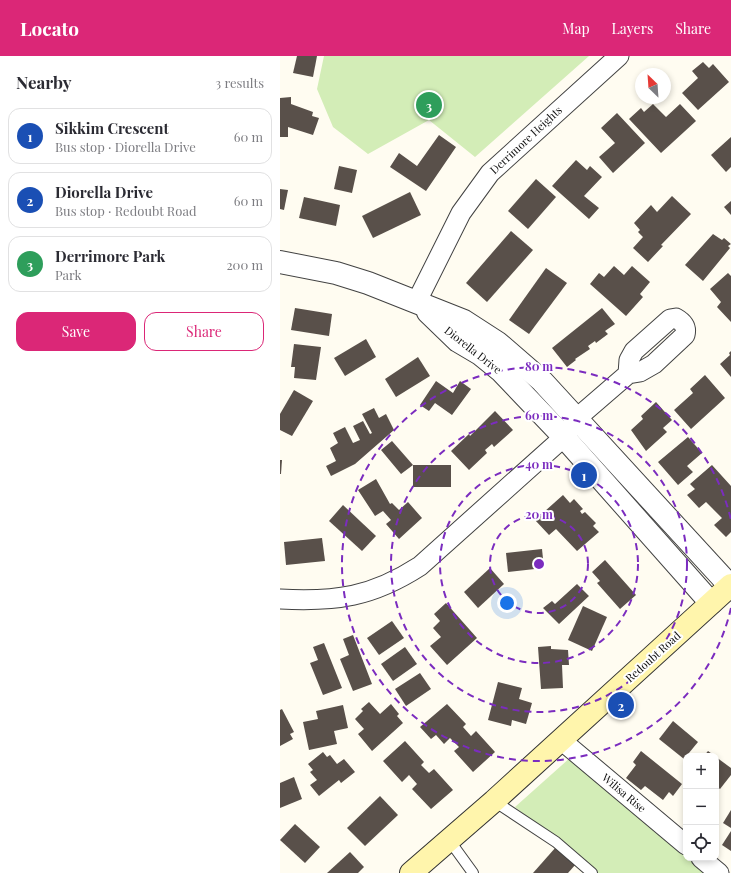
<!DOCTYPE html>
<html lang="en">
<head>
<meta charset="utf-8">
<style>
	body { margin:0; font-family:"Playfair Display",serif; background:#f2f2f3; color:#2b2b33 }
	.controls { position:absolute; right:12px; bottom:12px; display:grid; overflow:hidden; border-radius:8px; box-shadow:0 2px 6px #0003 }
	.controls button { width:36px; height:36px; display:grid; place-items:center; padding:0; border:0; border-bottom:1px solid #e1e1e2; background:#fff; color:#2b2b33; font:20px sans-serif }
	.compass { position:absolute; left:355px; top:12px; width:36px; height:36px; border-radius:50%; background:#fff; box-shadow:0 2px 6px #0003; rotate:335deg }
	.you { position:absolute; left:227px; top:547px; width:14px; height:14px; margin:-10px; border:3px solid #fff; border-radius:50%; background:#1a73e8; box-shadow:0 0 0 6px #1a73e833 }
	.badge { display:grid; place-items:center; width:26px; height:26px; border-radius:50%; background:#db2777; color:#fff; font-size:13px; font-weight:700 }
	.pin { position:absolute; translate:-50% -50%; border:2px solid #fff; box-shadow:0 1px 4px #0006 }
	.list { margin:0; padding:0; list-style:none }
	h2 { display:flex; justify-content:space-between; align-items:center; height:52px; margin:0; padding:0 16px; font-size:17px }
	h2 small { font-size:13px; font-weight:400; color:#7c7c81 }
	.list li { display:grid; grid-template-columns:26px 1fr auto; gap:12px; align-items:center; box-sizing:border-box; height:56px; margin:0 8px 8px; padding:0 8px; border:1px solid #e1e1e2; border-radius:12px }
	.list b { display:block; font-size:15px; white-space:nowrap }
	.list p { margin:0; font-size:13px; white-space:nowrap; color:#7c7c81 }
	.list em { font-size:13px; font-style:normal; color:#7c7c81 }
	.actions { display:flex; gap:8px; padding:12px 16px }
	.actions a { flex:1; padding:9px 0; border:1px solid #db2777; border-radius:12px; text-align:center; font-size:14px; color:#db2777 }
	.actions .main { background:#db2777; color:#fff }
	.icon { flex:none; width:22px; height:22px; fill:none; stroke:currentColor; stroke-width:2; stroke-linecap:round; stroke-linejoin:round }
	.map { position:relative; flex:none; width:451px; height:817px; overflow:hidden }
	header { display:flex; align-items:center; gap:24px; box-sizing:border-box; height:56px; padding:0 20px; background:#db2777; color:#fff }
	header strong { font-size:19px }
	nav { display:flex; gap:22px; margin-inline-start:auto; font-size:14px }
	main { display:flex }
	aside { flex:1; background:#fff }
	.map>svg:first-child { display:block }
	.green { fill:#d3edb7 }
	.building { fill:#59504a }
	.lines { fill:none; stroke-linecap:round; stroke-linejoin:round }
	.service-casing { stroke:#424242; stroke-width:12 }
	.minor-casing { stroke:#424242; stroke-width:21 }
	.tertiary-casing { stroke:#424242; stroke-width:24 }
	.secondary-casing { stroke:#313131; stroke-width:24 }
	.service { stroke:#fff; stroke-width:10 }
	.minor { stroke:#fff; stroke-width:19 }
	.tertiary { stroke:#fff; stroke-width:22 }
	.secondary { stroke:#fff5ac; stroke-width:22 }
	.ring { fill:none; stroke:#7b2cbf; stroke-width:2; stroke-dasharray:7 5 }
	.labels { text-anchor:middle; stroke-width:4; stroke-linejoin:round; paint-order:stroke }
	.street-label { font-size:11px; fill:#0f0f0f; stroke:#fff }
	.centre { fill:#7b2cbf; stroke:#fff; stroke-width:2 }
	.ring-label { font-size:12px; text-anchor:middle; font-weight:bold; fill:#7b2cbf; stroke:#fff; stroke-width:4; stroke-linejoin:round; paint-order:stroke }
</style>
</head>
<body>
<header>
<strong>Locato</strong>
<nav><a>Map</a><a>Layers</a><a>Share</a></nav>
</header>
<main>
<aside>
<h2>Nearby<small>3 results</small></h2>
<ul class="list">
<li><span class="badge" style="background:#1a4fb4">1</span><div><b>Sikkim Crescent</b><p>Bus stop · Diorella Drive</p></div><em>60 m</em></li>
<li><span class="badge" style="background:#1a4fb4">2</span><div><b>Diorella Drive</b><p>Bus stop · Redoubt Road</p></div><em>60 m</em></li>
<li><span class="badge" style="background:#2e9e5b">3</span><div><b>Derrimore Park</b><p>Park</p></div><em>200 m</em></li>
</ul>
<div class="actions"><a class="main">Save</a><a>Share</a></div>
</aside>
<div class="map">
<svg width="451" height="817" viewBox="0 0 451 817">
	<rect width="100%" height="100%" fill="#fffcf1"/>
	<!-- green -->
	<g class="green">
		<polygon points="44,0 309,0 195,101 149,64 88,98 53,71 37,33"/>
		<polygon points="291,701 406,798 406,802 411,802 429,817 317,817 235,751"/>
	</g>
	<!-- building -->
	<g class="building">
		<polygon points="17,0 37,0 33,21 13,17"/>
		<polygon points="423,6 429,12 433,8 449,26 418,54 402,37 418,22 412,15"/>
		<polygon points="11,41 11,48 33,56 32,60 39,62 33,79 8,71 8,81 0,81 0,42"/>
		<polygon points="373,48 386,61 400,48 416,65 381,97 349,63 361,52 364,56"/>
		<polygon points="337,57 365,87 333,117 319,101 335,87 321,72"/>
		<polygon points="159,79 176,91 146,135 110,111 119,97 137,110"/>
		<polygon points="451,81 451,111 446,116 431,99"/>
		<polygon points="296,104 307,114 310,110 322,121 304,140 319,152 309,163 272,130"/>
		<polygon points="59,110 77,114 72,137 54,133"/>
		<polygon points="256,123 276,141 248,173 228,155"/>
		<polygon points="0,133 8,134 4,154 0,153"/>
		<polygon points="130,136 141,159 93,182 82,160"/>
		<polygon points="392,140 411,158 381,189 383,190 368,206 353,192 363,181 358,176 360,174 354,167 371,149 377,156"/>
		<polygon points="24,141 60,149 56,170 19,162"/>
		<polygon points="451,145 451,159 444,151"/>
		<polygon points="231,175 253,194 207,246 186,227"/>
		<polygon points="433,178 442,184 444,182 451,188 448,190 450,192 423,225 405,209"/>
		<polygon points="334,210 344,219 352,210 370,226 360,238 363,241 346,260 310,228 319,217 324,221"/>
		<polygon points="266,212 287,227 249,278 229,264"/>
		<polygon points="448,217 451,220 451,266 437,251 441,246 430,233"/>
		<polygon points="15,252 52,258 49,280 11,274"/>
		<polygon points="322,252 335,268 325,275 328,278 316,287 315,285 308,290 310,293 295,303 296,304 287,311 272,292"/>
		<polygon points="86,283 96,301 65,320 54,302"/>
		<polygon points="14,288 41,291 36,324 14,322 15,311 11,311"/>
		<polygon points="451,295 451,321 440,308 450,299 449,297"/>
		<polygon points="138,301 150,320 116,341 105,323"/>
		<polygon points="425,319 445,342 411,373 394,354 413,337 410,333"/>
		<polygon points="156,325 173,337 180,325 191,333 172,359 155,347 149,355 140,349"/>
		<polygon points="14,334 33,345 12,380 0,374 0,358"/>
		<polygon points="376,346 392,364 383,372 387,376 366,395 351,374 363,363 361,360"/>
		<polygon points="94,352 99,362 106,358 114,374 75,408 51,420 46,410 56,405 50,392 58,387 53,377 65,371 73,387 80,384 73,370 83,365 90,378 92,377 82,358"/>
		<polygon points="215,355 233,374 214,391 212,388 205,394 207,397 189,414 171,395 189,378 190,380"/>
		<polygon points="408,381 422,397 407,410 413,416 398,429 378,406"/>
		<polygon points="112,385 133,409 171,409 171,431 133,431 133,409 121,418 101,394"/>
		<polygon points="0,404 2,404 1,418 0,418"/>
		<polygon points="432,409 451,430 451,476 446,481 434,469 442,462 426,446 419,452 407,439 415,433 410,428"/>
		<polygon points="96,423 110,448 112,447 119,454 128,446 142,462 119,483 106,468 111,464 103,455 95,460 78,434"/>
		<polygon points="283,439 290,447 294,443 303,453 300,455 302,458 305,456 316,467 313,470 319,476 297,495 276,473 269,479 255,464"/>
		<polygon points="63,449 96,480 82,495 49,465"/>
		<polygon points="42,482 45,505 6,509 4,486"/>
		<polygon points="262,493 264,512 228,516 226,497"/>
		<polygon points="325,504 356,539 340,553 317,527 320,525 312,516"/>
		<polygon points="210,512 224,528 198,552 184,536"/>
		<polygon points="297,528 309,540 279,568 263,552 272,545 275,548"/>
		<polygon points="166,547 197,582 167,609 150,590 161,581 153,572 160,565 154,558"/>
		<polygon points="303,550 327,561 312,595 288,584"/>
		<polygon points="112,565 124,582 99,599 87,582"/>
		<polygon points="73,579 92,628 73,635 60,603 69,599 63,583"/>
		<polygon points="44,587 62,632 43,639 30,607 38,604 33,591"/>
		<polygon points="271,590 271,593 288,594 289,609 282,609 283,632 261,633 258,591"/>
		<polygon points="125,591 137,608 113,625 101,608"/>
		<polygon points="140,617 151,633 126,650 115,633"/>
		<polygon points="218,626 242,632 239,643 252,647 246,668 232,664 231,670 208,664"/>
		<polygon points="89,646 100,658 111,648 119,658 117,660 123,667 92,695 78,678 84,673 75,663 83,655 81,653"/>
		<polygon points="167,648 186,668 183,671 191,680 196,675 215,696 193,716 174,695 179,691 170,682 164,688 156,679 151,683 140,671"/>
		<polygon points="63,649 68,672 54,675 57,688 29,694 23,666 38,663 36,655"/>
		<polygon points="2,653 14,676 10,678 13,683 0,690 0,654"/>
		<polygon points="393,665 418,686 404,703 379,683"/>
		<polygon points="125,685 144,706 141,709 149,717 154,713 173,734 151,753 132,733 137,728 129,719 122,726 103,705"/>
		<polygon points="361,695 402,728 393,740 389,736 383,744 365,730 361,734 346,722 356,709 353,706"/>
		<polygon points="428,695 435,700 424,700"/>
		<polygon points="43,696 47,701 50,699 57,708 64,703 75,716 61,727 59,724 39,740 30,729 37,724 30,716 33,714 28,708"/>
		<polygon points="436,701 451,712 451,719 440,733 436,730"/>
		<polygon points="14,721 22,743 0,752 0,727"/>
		<polygon points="100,740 118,759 85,790 67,772"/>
		<polygon points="451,754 451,772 443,767"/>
		<polygon points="15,768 40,791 25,807 0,784"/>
		<polygon points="451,775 451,795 442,789"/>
		<polygon points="276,791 296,808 288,817 253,817"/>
		<polygon points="70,796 84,811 78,817 47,817"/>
	</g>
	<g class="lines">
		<defs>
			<g id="service">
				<polyline points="214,745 276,786 312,817"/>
				<polyline points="172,788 193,817"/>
			</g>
			<g id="minor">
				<polyline points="136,247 181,157 210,117 339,0"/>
				<path d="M0,543C56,546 92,541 140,510L284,381L297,362L348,318L360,316L374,308L405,279C407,271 403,266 396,262L390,263L354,295L349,304L348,318"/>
				<polyline points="281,684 406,789"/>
				<polyline points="421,802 439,817"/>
			</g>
			<g id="tertiary">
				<polyline points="0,206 56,217 88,227 184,265 218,287 262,325 450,530"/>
				<polyline points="148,256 178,285 200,298 221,315 284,381 431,547"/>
			</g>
			<polyline id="secondary" points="131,817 214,745 451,529"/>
		</defs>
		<!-- service casing -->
		<use href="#service" class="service-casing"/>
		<!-- minor casing -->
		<use href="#minor" class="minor-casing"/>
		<!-- tertiary casing -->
		<use href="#tertiary" class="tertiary-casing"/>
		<!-- secondary casing -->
		<use href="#secondary" class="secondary-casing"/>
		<!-- service -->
		<use href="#service" class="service"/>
		<!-- minor -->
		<use href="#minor" class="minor"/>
		<!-- tertiary -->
		<use href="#tertiary" class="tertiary"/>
		<!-- secondary -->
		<use href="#secondary" class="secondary"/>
	</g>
	<!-- distance rings -->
	<g class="ring">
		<circle cx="259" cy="508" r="49"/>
		<circle cx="259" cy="508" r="99"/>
		<circle cx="259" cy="508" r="148"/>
		<path d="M451 552A197 197 0 1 1 451 464"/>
	</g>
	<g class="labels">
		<!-- street labels -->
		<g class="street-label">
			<text transform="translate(246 84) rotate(-43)" y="4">Derrimore Heights</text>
			<text transform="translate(193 294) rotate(38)" y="4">Diorella Drive</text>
			<text transform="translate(373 601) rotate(-42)" y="4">Redoubt Road</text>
			<text transform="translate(344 737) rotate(40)" y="4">Wilisa Rise</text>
		</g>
	</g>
	<circle cx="259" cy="508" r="6" class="centre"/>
	<g class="ring-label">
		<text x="259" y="315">80 m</text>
		<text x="259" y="364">60 m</text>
		<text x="259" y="413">40 m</text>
		<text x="259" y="463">20 m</text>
	</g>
</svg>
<div class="controls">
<button>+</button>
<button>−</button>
<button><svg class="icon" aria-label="locate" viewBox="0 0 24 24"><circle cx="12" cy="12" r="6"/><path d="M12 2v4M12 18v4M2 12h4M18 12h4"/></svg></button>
</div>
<svg class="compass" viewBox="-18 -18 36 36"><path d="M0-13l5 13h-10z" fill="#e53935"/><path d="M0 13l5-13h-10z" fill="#7c7c81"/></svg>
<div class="you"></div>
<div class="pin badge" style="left:304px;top:419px;background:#1a4fb4">1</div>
<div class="pin badge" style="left:341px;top:649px;background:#1a4fb4">2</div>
<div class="pin badge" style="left:149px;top:49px;background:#2e9e5b">3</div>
</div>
</main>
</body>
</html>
